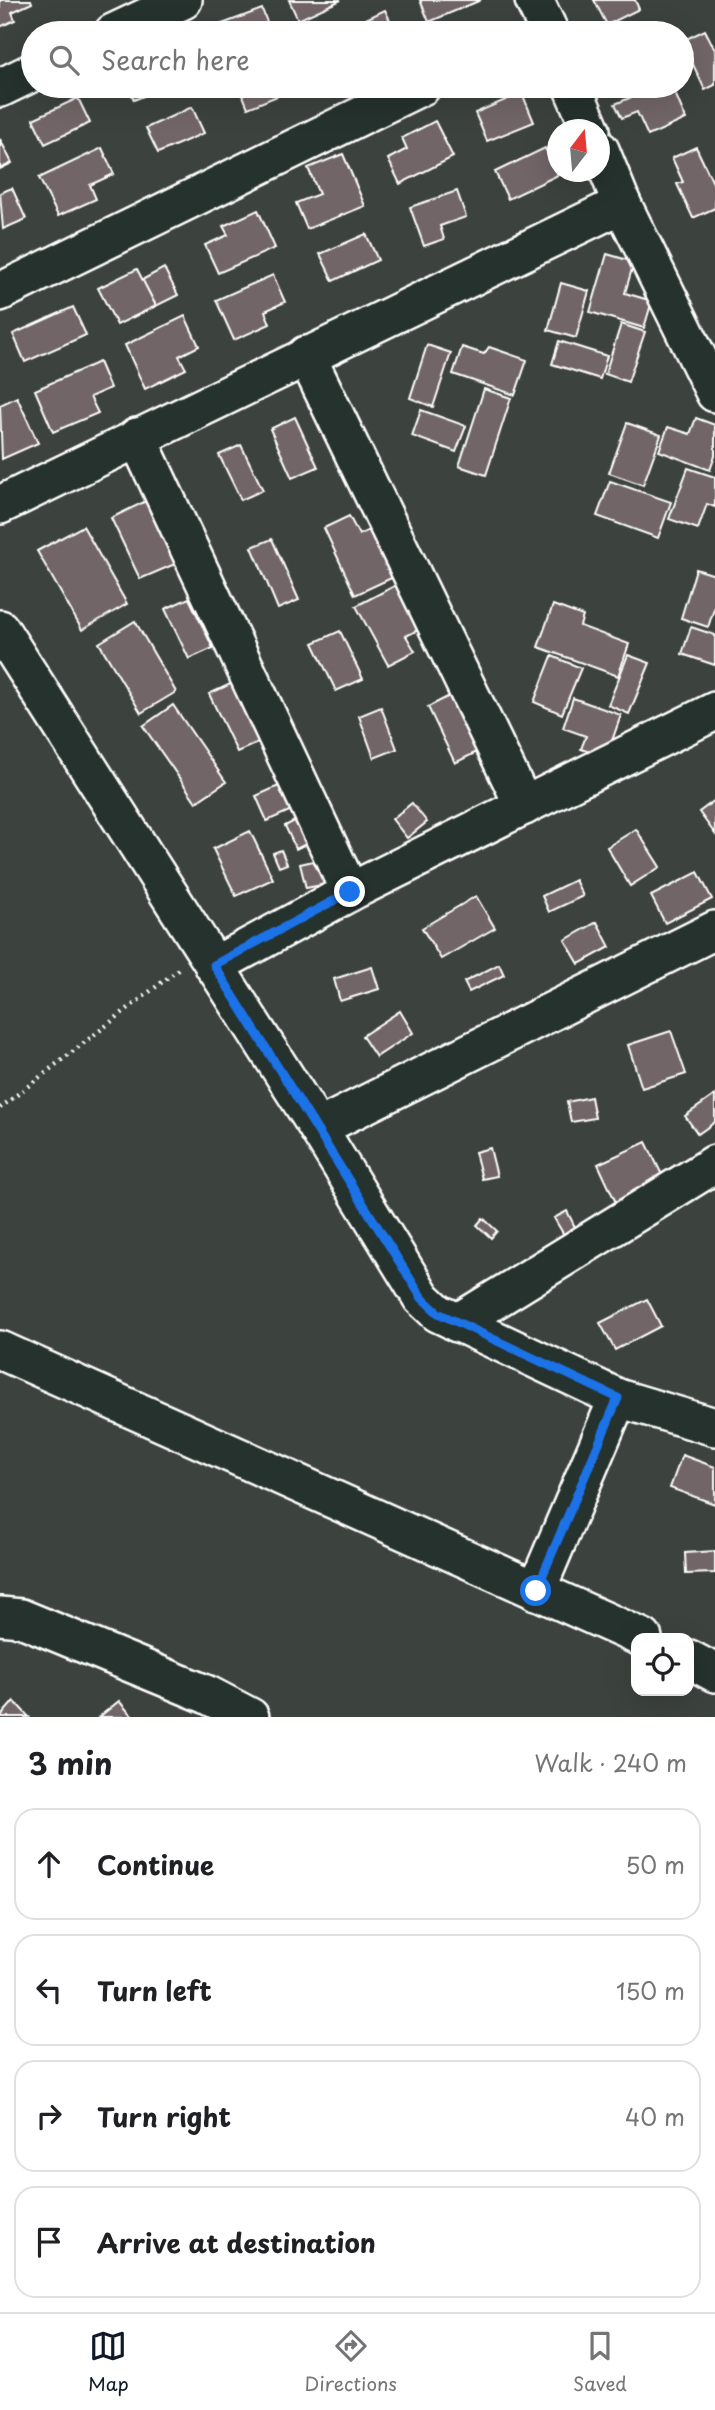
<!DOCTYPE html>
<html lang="en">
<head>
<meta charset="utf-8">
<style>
	body { margin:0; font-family:"Playpen Sans",sans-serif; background:#f2f2f2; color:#202124 }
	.controls { position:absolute; right:21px; bottom:21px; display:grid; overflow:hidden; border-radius:14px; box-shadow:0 7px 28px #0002 }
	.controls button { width:63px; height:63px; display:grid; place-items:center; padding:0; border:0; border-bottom:2px solid #e0e0e0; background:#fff; color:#202124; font:35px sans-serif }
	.compass { position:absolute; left:547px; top:119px; width:63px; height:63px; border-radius:50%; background:#fff; box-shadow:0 7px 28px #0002; rotate:16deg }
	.stop { position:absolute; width:21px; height:21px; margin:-16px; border:5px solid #1a73e8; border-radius:50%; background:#fff }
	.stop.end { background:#1a73e8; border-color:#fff; box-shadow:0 2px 7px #0008 }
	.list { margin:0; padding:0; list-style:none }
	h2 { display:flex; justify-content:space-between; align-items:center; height:91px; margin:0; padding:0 28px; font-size:30px }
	h2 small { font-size:23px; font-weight:400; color:#757577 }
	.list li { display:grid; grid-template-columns:46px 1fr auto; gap:21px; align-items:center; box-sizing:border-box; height:112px; margin:0 14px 14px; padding:0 14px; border:2px solid #e0e0e0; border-radius:21px }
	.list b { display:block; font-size:26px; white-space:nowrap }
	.list em { font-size:23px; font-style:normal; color:#757577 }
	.icon { flex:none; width:38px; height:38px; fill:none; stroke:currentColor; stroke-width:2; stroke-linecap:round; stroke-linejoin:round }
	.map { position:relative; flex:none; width:715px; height:1717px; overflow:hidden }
	.search { position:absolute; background:#fff; box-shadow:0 7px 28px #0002; left:21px; right:21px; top:21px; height:77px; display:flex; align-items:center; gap:18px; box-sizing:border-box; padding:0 24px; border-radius:38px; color:#757577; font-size:26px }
	.sheet { height:595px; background:#fff }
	nav { display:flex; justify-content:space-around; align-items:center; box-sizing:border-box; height:98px; border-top:2px solid #e0e0e0; background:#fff; font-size:19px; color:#757577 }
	nav a { display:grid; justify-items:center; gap:4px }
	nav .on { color:#111827 }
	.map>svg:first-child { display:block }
	.building { fill:#716567; stroke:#fff; stroke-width:2 }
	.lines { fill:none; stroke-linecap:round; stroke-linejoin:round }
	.minor-casing { stroke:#fff; stroke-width:42 }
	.path { stroke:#fff; stroke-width:4.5; stroke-dasharray:2 5; stroke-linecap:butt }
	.minor { stroke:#26332d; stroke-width:37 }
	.route { stroke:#1a73e8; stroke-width:9 }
</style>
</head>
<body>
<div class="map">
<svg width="715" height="1717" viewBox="0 0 715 1717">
	<rect width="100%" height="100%" fill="#3c423e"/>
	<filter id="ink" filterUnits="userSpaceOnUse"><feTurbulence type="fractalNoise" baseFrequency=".0143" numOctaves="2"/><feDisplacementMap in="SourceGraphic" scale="14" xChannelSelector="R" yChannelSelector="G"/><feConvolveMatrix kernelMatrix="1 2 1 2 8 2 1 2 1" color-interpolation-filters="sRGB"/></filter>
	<g filter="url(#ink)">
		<!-- building -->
		<g class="building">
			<polygon points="0,0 31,0 32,3 12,12 15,20 0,27"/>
			<polygon points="289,0 341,0 298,20"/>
			<polygon points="420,0 481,0 429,22"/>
			<polygon points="594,0 635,0 639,9 607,25"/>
			<polygon points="262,9 271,33 217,33 214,27"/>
			<polygon points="385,10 396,33 336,33"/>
			<polygon points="705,30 715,50 715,85 705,90 682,41"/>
			<polygon points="128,86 168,86 134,100"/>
			<polygon points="239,86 296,86 297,88 248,108"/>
			<polygon points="635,86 672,86 686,119 648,136 637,112 622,118 615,104 639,94"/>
			<polygon points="522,93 534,122 487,141 475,113"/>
			<polygon points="78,98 90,123 45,144 33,119"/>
			<polygon points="192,107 204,133 158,153 146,128"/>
			<polygon points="435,121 453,157 400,184 388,159 407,149 402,138"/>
			<polygon points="0,139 12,163 0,169"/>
			<polygon points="696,147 715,187 715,208 693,218 677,184 683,182 672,158"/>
			<polygon points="102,148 114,174 90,185 96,199 58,216 39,178"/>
			<polygon points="545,148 558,175 508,199 495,172"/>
			<polygon points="343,154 365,206 307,229 296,203 319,194 308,168"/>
			<polygon points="12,188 26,219 3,229 0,193"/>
			<polygon points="457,191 466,217 440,226 444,239 424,246 410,207"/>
			<polygon points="258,210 275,248 218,273 205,245 228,235 223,226"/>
			<polygon points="366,234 378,260 333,281 320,254"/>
			<polygon points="607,254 634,262 625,293 652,301 644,328 590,312"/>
			<polygon points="164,268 178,295 156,306 142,280"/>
			<polygon points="137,269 156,306 117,325 98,288"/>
			<polygon points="273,275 285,302 265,311 270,324 234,340 216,300"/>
			<polygon points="561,283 589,291 576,338 548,330"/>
			<polygon points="73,307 86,335 25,362 13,334"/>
			<polygon points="185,316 199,346 179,356 186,369 145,389 125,345"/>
			<polygon points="621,324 645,332 628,382 605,374"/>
			<polygon points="559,341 607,356 600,379 552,364"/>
			<polygon points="427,345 451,353 433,407 410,398"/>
			<polygon points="462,347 484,354 489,347 527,360 515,395 453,374"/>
			<polygon points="99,362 110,388 90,397 98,413 53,432 35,390"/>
			<polygon points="484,389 511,398 486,475 459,466"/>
			<polygon points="17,397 38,443 2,459 0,405"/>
			<polygon points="421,410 466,426 456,452 412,436"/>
			<polygon points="295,417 318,467 292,478 270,429"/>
			<polygon points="696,418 715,425 715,456 710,470 659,451 668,427 690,434"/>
			<polygon points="627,423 661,435 643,485 609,473"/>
			<polygon points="241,445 263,490 241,500 219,455"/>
			<polygon points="688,468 715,477 715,507 707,504 698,529 669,519"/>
			<polygon points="610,481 671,502 658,538 597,516"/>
			<polygon points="146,501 175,564 140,579 111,518"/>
			<polygon points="349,516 359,535 377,526 400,574 355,595 324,528"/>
			<polygon points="83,526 127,604 82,630 37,551"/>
			<polygon points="272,539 299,600 278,609 252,547"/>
			<polygon points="696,569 715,575 715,606 708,627 681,618"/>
			<polygon points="400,583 424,627 406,636 415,651 388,665 356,606"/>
			<polygon points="189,598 213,648 189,659 165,609"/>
			<polygon points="553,605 583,616 580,626 629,644 618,676 538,647"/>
			<polygon points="135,621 176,692 141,713 99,643"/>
			<polygon points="691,627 715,635 715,665 682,654"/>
			<polygon points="340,631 363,679 336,691 313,643"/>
			<polygon points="628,655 650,663 629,714 608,705"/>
			<polygon points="552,656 581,668 562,714 534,702"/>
			<polygon points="241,679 269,738 237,752 209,694"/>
			<polygon points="457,692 485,748 455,763 428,707"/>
			<polygon points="573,698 621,715 606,758 581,749 586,736 563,728"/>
			<polygon points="173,705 226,782 196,802 143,726"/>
			<polygon points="381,707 397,749 374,758 359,716"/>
			<polygon points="292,780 303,805 267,821 256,796"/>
			<polygon points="715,800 715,834 699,812"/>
			<polygon points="412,803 427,822 407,838 392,819"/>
			<polygon points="302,817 314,840 296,849 285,826"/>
			<polygon points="636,829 660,867 630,886 607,847"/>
			<polygon points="250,831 273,879 236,896 213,849"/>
			<polygon points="281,850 287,864 279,867 273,853"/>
			<polygon points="322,859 327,884 306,888 300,864"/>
			<polygon points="698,872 712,899 665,923 651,896"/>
			<polygon points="575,880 583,896 549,912 542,896"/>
			<polygon points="476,896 495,928 441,959 422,928"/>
			<polygon points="597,922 610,947 579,964 565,940"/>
			<polygon points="499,964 504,975 469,992 464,982"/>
			<polygon points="372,967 379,989 340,1001 334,979"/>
			<polygon points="400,1011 413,1033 376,1057 362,1036"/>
			<polygon points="671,1031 686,1074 642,1088 628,1045"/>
			<polygon points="715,1095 715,1122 698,1134 685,1116"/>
			<polygon points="591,1097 595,1118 571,1122 567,1102"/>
			<polygon points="646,1142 667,1185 618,1207 598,1164"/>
			<polygon points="490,1148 497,1176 482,1179 475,1152"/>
			<polygon points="567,1211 576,1229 564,1235 554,1218"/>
			<polygon points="483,1218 497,1231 491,1238 477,1225"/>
			<polygon points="647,1299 661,1326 615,1350 600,1323"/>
			<polygon points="682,1455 715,1467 715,1504 670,1488"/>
			<polygon points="715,1551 715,1573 686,1574 685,1553"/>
			<polygon points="14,1701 29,1717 0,1717"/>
			<polygon points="119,1701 133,1717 99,1717"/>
		</g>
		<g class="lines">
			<defs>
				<g id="minor">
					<polyline points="534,0 550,33"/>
					<polyline points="113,33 183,0"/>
					<polyline points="572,86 591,130"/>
					<polyline points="0,88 33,72"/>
					<polyline points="600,150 622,204 715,393"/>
					<polyline points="0,292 422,86"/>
					<polyline points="306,355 524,806"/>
					<polyline points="137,437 350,892"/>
					<polyline points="0,505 622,204"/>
					<polyline points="0,629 318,1128 422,1298 438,1313 618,1398 715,1427"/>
					<polyline points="214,966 350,892 715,711"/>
					<polyline points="318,1128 715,930"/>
					<polyline points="457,1323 715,1164"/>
					<polyline points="0,1350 643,1638"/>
					<polyline points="536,1591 618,1398"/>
					<polyline points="0,1616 21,1618 208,1695 250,1717"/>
					<polyline points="689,1659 715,1673"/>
				</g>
			</defs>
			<!-- minor casing -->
			<use href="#minor" class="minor-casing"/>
			<!-- path -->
			<polyline class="path" points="0,1108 179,969"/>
			<!-- minor -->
			<use href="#minor" class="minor"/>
		</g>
	</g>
	<g class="lines" filter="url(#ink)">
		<!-- route -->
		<polyline class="route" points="350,892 214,965 422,1298 438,1313 618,1398 536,1591"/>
	</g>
</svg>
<div class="controls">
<button><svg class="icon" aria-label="locate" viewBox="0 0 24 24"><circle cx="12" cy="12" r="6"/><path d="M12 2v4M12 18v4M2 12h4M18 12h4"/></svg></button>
</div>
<svg class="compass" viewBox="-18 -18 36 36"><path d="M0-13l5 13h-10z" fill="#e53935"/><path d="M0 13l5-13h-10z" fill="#757577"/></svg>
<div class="stop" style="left:536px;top:1591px"></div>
<div class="stop end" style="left:350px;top:892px"></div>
<div class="search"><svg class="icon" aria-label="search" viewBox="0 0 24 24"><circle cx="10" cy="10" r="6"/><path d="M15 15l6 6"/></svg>Search here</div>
</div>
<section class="sheet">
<h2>3 min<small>Walk · 240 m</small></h2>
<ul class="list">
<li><svg class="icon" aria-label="ahead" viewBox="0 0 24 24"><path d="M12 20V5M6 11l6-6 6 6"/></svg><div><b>Continue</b></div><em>50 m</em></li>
<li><svg class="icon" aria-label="left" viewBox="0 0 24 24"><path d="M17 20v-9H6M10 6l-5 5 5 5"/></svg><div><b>Turn left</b></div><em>150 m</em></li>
<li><svg class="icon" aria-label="right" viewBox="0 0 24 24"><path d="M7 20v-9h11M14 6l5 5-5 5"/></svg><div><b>Turn right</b></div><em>40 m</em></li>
<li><svg class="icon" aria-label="arrive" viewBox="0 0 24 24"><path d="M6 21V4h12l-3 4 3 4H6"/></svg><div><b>Arrive at destination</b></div></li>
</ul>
</section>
<nav>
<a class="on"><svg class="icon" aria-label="map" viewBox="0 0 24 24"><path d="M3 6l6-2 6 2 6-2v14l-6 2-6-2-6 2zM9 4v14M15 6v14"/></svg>Map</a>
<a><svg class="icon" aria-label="directions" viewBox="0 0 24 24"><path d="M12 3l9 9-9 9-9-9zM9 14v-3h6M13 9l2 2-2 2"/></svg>Directions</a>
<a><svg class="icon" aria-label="saved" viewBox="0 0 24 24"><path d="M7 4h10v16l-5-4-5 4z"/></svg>Saved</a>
</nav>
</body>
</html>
